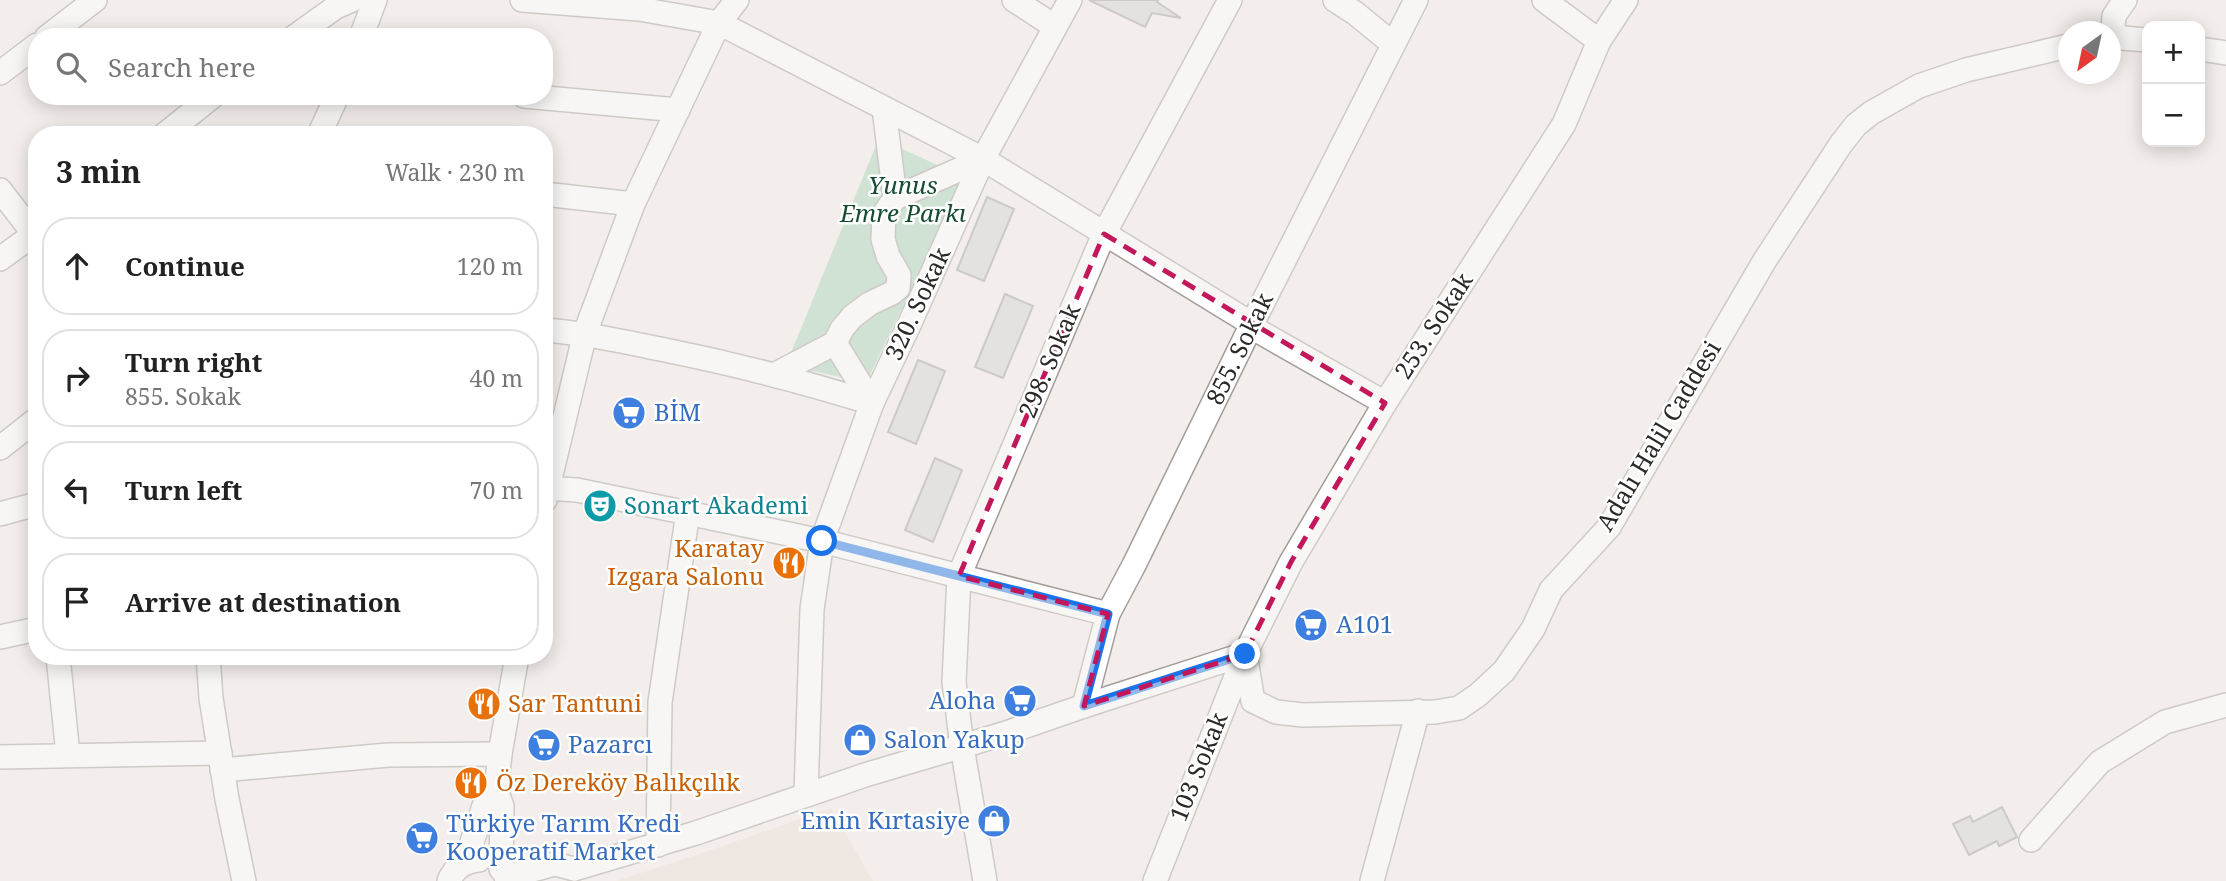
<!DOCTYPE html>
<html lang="en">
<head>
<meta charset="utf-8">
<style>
	body { margin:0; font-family:"Noto Serif",serif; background:#f6f6f6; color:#222 }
	.controls { position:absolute; right:21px; top:21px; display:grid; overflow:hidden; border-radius:14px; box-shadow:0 4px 18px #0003 }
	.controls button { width:63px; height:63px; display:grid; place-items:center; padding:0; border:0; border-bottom:2px solid #e0e0e0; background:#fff; color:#222; font:35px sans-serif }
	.compass { position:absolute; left:2058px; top:21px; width:63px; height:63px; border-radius:50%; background:#fff; box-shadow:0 4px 18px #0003; rotate:213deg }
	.stop { position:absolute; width:21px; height:21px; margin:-16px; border:5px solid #1a73e8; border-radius:50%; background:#fff }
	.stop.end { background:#1a73e8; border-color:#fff; box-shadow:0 2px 7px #0008 }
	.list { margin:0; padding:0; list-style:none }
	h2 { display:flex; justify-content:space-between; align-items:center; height:91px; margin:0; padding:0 28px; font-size:30px }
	h2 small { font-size:23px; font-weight:400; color:#767676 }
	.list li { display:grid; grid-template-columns:46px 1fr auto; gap:21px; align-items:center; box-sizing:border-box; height:98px; margin:0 14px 14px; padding:0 14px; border:2px solid #e0e0e0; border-radius:28px }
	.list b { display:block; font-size:26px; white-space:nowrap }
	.list p { margin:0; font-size:23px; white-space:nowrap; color:#767676 }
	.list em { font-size:23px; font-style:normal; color:#767676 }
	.icon { flex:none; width:38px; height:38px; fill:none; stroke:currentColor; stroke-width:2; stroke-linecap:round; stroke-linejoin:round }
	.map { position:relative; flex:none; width:2226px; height:881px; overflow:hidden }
	.search { position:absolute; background:#fff; box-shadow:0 4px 18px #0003; left:28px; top:28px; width:525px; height:77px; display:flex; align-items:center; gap:18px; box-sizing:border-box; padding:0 24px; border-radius:28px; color:#767676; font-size:26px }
	.panel { position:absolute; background:#fff; box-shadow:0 4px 18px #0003; left:28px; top:126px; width:525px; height:539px; border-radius:28px }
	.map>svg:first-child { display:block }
	.built { fill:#ece0d8 }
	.green { fill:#a7d2b6 }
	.building { fill:#d3d1d6; stroke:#9d9ba0; stroke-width:2 }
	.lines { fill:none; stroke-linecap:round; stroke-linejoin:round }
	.minor-casing { stroke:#a29d9a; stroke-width:26 }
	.minor { stroke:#fff; stroke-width:23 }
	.route { stroke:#1a73e8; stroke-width:9 }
	.marked { fill:none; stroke:#c2185b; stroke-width:5; stroke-dasharray:14 9; stroke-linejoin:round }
	.labels { text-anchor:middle; stroke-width:5; stroke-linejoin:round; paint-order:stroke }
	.park-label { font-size:24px; font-style:italic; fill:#164d31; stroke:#fff }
	.street-label { font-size:24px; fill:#2a2927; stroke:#fff }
	.shop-label { font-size:24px; fill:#366cbe; stroke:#fff; text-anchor:start }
	.culture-label { font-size:24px; fill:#0d838f; stroke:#fff; text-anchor:start }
	.food-label { font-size:24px; fill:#c56008; stroke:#fff; text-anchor:start }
</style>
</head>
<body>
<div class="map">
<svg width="2226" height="881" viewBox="0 0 2226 881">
	<rect width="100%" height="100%" fill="#f3eeeb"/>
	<!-- built -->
	<polygon class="built" points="831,808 873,881 616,881 711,850"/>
	<!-- green -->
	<polygon class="green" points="879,138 965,178 866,383 786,365"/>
	<!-- building -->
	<g class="building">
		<polygon points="1089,0 1158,0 1157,2 1181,18 1152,13 1145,27"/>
		<polygon points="987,197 1014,209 984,281 957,270"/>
		<polygon points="1005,294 1033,306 1003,378 975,367"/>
		<polygon points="918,360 945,371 916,444 888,432"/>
		<polygon points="935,458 962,470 933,542 905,530"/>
		<polygon points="2002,807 2017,837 1999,846 1997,841 1969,855 1953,824 1970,816 1973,822"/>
	</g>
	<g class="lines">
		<defs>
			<g id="minor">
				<polyline points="522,0 639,9 719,23 983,159 1252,324 1260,332 1385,403"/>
				<polyline points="1014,0 1054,26"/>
				<polyline points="1335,0 1355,13 1393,44"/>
				<polyline points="1544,0 1599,41"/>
				<polyline points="47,37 95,0"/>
				<polyline points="294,37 336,7 352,0"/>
				<polyline points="361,37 375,0"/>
				<polyline points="2110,37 2147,40"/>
				<polyline points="2112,37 2114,16 2125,0"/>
				<polyline points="2200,49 2226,53"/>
				<polyline points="0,73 37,45"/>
				<polyline points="524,96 678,110"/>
				<polyline points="884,108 895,198"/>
				<polyline points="164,135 213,96"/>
				<polyline points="319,135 337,96"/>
				<polyline points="0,190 37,238"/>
				<polyline points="544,194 633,204"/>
				<polyline points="0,259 37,232"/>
				<path d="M544,330C586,333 625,342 665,350C735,364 804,382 872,403"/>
				<polyline points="835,343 872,403"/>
				<polyline points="774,375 835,343 842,329 852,317 869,304 892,293 898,288 899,275 888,256 883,239 884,214 895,198 983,159"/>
				<polyline points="0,448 37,419"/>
				<polyline points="544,488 577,490 822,541 1108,614"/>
				<polyline points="545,500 585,333 633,204 719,23 737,0"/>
				<polyline points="0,514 37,504"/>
				<polyline points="0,637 37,629"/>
				<polyline points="1245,654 1253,701 1276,712 1303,715 1435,712 1459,708 1478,695 1504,671 1533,629 1551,590 1609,527 1765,260 1841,144 1856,125 1871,113 1919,86 1966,70 2068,46"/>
				<polyline points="58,656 68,755"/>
				<polyline points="208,656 211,698 227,799 244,881"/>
				<polyline points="1084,706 1108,614 1134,565 1252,324 1416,0"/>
				<polyline points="0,757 220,753"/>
				<polyline points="222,770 388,755 500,754"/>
				<polyline points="806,795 812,609 822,541 872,403 910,323 983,159 1070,0"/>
				<polyline points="2031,840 2100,762 2165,722 2226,705"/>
				<polyline points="658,845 660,702 688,512"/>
				<polyline points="465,863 485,803 496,790"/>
				<polyline points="501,869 502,806 496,790 500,754 517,656"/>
				<polyline points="574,869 696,833 865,775 1003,734 1084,706 1245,654"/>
				<polyline points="506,877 555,864 574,869"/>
				<path d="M449,881C454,868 465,861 479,860"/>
				<polyline points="985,881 962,747 954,682 959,576 1104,234 1230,0"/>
				<polyline points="1155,881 1245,654 1291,562 1385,403 1564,124 1599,41 1626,0"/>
				<polyline points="1372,881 1418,711"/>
			</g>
		</defs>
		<!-- minor casing -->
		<use href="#minor" class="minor-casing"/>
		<!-- minor -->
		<use href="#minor" class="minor"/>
	</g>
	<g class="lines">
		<!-- route -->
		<polyline class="route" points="822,541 1108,614 1084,706 1245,654"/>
	</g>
	<!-- marked area -->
	<path d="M0 0H2226V881H0ZM1104,234L1385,403L1291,562L1245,654L1084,706L1108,614L959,576Z" fill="#f3eeeb" fill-opacity=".55" fill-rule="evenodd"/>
	<path class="marked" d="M1104,234L1385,403L1291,562L1245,654L1084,706L1108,614L959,576Z"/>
	<!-- icons -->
	<defs>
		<symbol id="supermarket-disc" viewBox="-11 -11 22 22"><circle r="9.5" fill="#3f7fe0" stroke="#fff"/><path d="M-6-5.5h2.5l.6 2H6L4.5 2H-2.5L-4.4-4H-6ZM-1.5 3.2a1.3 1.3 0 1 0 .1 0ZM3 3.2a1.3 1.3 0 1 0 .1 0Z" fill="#fff"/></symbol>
		<symbol id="theatre-disc" viewBox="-11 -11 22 22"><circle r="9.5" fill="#0f9aa8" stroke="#fff"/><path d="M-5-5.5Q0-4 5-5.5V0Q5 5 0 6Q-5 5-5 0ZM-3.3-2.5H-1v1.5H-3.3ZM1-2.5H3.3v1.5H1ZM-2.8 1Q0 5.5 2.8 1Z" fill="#fff"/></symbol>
		<symbol id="restaurant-disc" viewBox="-11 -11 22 22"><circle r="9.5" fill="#e8710a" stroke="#fff"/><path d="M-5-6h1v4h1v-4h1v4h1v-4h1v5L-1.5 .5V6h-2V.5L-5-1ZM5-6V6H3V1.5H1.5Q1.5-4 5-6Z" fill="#fff"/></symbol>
		<symbol id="shop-disc" viewBox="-11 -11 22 22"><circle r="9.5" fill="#3f7fe0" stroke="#fff"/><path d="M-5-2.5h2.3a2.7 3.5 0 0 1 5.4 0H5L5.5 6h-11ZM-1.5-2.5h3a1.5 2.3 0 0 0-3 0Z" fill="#fff"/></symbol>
	</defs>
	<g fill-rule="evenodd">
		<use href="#supermarket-disc" x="610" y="394" width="38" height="38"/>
		<use href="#theatre-disc" x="581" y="487" width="38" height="38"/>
		<use href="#restaurant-disc" x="770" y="544" width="38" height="38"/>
		<use href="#supermarket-disc" x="1292" y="606" width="38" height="38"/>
		<use href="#supermarket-disc" x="1001" y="682" width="38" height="38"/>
		<use href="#restaurant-disc" x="465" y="685" width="38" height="38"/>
		<use href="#shop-disc" x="841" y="721" width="38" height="38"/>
		<use href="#supermarket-disc" x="525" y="726" width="38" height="38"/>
		<use href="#restaurant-disc" x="452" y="764" width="38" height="38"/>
		<use href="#shop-disc" x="975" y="802" width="38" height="38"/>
		<use href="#supermarket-disc" x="403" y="819" width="38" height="38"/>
	</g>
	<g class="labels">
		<!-- park labels -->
		<g class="park-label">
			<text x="903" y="194">Yunus<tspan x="903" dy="28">Emre Parkı</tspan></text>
		</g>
		<!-- street labels -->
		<g class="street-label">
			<text transform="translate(918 304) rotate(-65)" y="8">320. Sokak</text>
			<text transform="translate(1434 326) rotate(-57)" y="8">253. Sokak</text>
			<text transform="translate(1240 349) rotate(-64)" y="8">855. Sokak</text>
			<text transform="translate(1050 361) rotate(-67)" y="8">298. Sokak</text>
			<text transform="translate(1659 436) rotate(-59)" y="8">Adalı Halil Caddesi</text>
			<text transform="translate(1199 767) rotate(-68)" y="8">103 Sokak</text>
		</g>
		<!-- shop labels -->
		<g class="shop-label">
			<text x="654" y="421">BİM</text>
			<text x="1336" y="633">A101</text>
			<text x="996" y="709" text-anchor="end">Aloha</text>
			<text x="884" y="748">Salon Yakup</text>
			<text x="568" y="753">Pazarcı</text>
			<text x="970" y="829" text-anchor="end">Emin Kırtasiye</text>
			<text x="446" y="832">Türkiye Tarım Kredi<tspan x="446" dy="28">Kooperatif Market</tspan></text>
		</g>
		<!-- culture labels -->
		<g class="culture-label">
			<text x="624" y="514">Sonart Akademi</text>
		</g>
		<!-- food labels -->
		<g class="food-label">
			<text x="764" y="557" text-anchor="end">Karatay<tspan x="764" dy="28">Izgara Salonu</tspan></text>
			<text x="508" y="712">Sar Tantuni</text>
			<text x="496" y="791">Öz Dereköy Balıkçılık</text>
		</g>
	</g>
</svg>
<div class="controls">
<button>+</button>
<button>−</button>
</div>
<svg class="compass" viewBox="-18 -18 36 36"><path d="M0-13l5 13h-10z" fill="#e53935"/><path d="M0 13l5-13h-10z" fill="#767676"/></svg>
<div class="stop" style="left:822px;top:541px"></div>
<div class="stop end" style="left:1245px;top:654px"></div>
<div class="search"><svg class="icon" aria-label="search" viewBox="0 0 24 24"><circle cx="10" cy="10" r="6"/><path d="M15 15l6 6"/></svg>Search here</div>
<section class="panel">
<h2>3 min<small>Walk · 230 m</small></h2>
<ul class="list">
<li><svg class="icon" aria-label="ahead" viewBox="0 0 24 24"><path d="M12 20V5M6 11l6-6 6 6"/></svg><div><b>Continue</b></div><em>120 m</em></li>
<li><svg class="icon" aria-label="right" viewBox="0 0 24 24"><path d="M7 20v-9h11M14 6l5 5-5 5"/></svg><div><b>Turn right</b><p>855. Sokak</p></div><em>40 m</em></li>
<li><svg class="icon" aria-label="left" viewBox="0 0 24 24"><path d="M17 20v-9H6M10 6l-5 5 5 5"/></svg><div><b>Turn left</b></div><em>70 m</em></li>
<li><svg class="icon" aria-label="arrive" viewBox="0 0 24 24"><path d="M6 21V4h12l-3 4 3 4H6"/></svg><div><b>Arrive at destination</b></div></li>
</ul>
</section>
</div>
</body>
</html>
